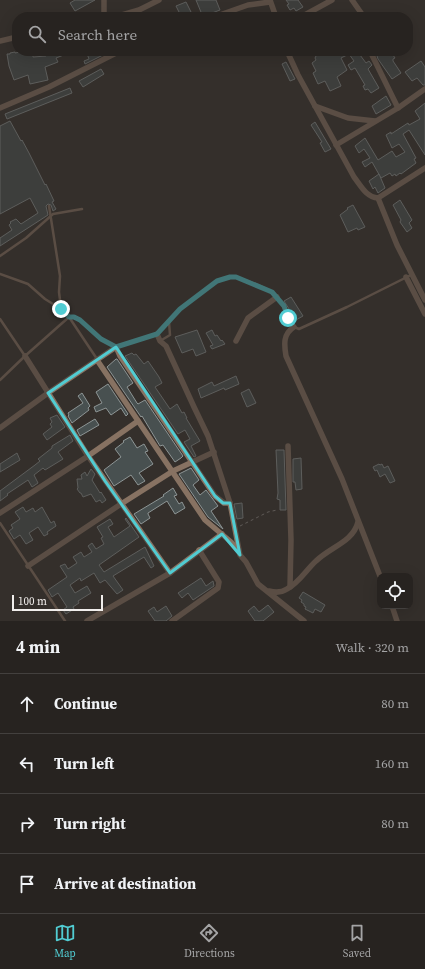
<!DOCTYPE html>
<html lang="en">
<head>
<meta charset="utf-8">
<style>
	body { margin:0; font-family:"Source Serif 4",serif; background:#332f2d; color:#f1f3f6 }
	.controls { position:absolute; right:12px; bottom:12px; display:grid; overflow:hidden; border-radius:8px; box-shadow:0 4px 16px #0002 }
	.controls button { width:36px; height:36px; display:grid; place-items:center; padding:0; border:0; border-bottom:1px solid #43403e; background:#272320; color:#f1f3f6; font:20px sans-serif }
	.scale { position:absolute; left:12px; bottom:10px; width:91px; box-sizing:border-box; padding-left:4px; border:2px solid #f1eeec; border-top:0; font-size:11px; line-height:14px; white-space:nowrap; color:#f1eeec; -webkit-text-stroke:3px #342f2b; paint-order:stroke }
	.stop { position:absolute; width:12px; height:12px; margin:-9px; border:3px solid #51ccd2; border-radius:50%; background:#fff }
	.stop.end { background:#51ccd2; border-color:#fff; box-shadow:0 1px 4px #0008 }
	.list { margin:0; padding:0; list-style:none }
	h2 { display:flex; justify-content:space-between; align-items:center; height:52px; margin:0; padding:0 16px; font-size:17px }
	h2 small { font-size:13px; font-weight:400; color:#a4a4a5 }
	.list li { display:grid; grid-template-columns:26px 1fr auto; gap:12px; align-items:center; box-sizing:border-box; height:60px; padding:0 16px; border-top:1px solid #43403e }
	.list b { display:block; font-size:15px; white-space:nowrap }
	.list em { font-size:13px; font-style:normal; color:#a4a4a5 }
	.icon { flex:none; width:22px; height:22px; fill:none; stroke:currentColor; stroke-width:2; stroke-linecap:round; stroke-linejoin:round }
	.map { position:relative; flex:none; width:425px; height:621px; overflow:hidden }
	.search { position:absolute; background:#272320; box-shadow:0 4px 16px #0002; left:12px; right:12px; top:12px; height:44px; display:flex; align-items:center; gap:10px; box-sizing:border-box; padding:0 14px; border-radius:16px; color:#a4a4a5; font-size:15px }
	.sheet { height:292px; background:#272320 }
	nav { display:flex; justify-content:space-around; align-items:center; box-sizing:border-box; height:56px; border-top:1px solid #43403e; background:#272320; font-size:11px; color:#a4a4a5 }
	nav a { display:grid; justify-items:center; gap:2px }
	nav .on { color:#51ccd2 }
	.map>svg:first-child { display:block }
	.building { fill:#485050; stroke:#8d9595 }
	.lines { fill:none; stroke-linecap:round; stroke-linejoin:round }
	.path { stroke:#918d8a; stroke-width:1; stroke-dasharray:3 3; stroke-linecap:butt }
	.service { stroke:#877262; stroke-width:2.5 }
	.minor { stroke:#877262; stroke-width:5.5 }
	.route { stroke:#51ccd2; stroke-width:5 }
	.marked { fill:none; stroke:#51ccd2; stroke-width:3; stroke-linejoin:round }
</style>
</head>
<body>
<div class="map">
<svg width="425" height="621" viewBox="0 0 425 621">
	<rect width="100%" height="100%" fill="#342f2b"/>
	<!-- building -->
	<g class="building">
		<polygon points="75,0 95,0 75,11 70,3"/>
		<polygon points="196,0 216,0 220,10 212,13 210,17 203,17"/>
		<polygon points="286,0 298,0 303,7 296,11 294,8 290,10 287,5 289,4"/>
		<polygon points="186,2 191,12 181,16 176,6"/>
		<polygon points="25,51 33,52 33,57 46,56 45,51 74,51 56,58 58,62 45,67 48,80 30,84 28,75 14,80 9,66 7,54 10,54 10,53 15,52 15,53"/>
		<polygon points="86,51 111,51 85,64 84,61 89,59"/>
		<polygon points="318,51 357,51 366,63 369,61 372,65 368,69 379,88 371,93 368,89 365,90 363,86 365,85 355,68 351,70 348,65 354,61 349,54 341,58 347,70 337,77 341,86 330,91 325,81 318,84 313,73 316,71 312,63 316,60 315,58 316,56 314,53"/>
		<polygon points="377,51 388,51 389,53 391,52 395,58 393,59 393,61 401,73 392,79 378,59 377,56 379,55"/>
		<polygon points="421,61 425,67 425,85 423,85 417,78 412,81 405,72"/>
		<polygon points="286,62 295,79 290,81 282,64"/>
		<polygon points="101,69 104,74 83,87 79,81"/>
		<polygon points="70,88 72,93 7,119 5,114"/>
		<polygon points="386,96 391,105 376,114 372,106"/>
		<polygon points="425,103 425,155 409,130 403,134 416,158 414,159 416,163 401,174 400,173 396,176 395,174 392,176 390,173 381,178 372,162 365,167 362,162 370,158 364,149 359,153 355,146 365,138 378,160 392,151 396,157 405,152 399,144 392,148 386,135 391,132 391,134 408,123 409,125 420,119 415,111"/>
		<polygon points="10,121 21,141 22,140 29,153 45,185 46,184 54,201 52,202 56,209 53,211 51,205 48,204 46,206 48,215 0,246 0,238 12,230 9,225 11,223 10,222 16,219 21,224 38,213 30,198 0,214 0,126"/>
		<polygon points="315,122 331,149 325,152 320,143 322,142 311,125"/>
		<polygon points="379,174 385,188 378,193 375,187 373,189 369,181"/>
		<polygon points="400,200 412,220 409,223 412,228 407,232 400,222 401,220 393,205"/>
		<polygon points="353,205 365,227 358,230 357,228 348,232 340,215 348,209 347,208"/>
		<polygon points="291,297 303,316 296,320 284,301"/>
		<polygon points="197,330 206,352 196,356 193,349 182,353 175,337"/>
		<polygon points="212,330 215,336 217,335 221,341 222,340 225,344 212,349 210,346 213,345 206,333"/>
		<polygon points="132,353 134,355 136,354 144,364 148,361 159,377 162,383 155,387 170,409 177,404 182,413 184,412 187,418 186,418 200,441 191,446 196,456 194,457 184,442 190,439 185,430 178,434 125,356"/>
		<polygon points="116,359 117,359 133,383 127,387 137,403 138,404 145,400 183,456 181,458 175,462 163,445 160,446 142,416 141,417 107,367"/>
		<polygon points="236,376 239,384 225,390 224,388 201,398 198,389 212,382 214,386"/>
		<polygon points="108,384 128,414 126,416 121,408 111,415 106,408 96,412 94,407 102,403 96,392"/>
		<polygon points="249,389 256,403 247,407 241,393"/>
		<polygon points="82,393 90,406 88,408 89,410 72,423 68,416 69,415 68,413 83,403 78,396"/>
		<polygon points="57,415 65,427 47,440 43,434 52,427 50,424 52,422 50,418"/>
		<polygon points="95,419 99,425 80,436 77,430"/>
		<polygon points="70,435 73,441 58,452 63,459 45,470 43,468 34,475 38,483 32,487 28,480 7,494 8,495 0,501 0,491 35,465 40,461 38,459 52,448 52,446"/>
		<polygon points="130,437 137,448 144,444 148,451 145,452 153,464 139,473 145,481 138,485 131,475 114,486 104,470 121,457 115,449 124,442 123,441"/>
		<polygon points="276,450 284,450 286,510 280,510 280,500 277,499 278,493"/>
		<polygon points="17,453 20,460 0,472 0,464"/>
		<polygon points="301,458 302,489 296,490 295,482 293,482 293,459"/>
		<polygon points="379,464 380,465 382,464 384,468 388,466 395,481 390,483 385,474 380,477 377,470 375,471 373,467"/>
		<polygon points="191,468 199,480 193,485 200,495 206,490 218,506 211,511 223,529 208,517 179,474"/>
		<polygon points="91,469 95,474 92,480 100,493 101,492 106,500 102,503 100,500 96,502 91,494 83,497 81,493 80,493 77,489 78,488 77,479 82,479 81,475 85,472 87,476"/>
		<polygon points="173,488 177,495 174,496 179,504 182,502 185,508 175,514 167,501 148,513 148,514 150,518 141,524 134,514 164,496 163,495"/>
		<polygon points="242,503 243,518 237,519 234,504"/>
		<polygon points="23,507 26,512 33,508 35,512 42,507 51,523 54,521 56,526 47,532 48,534 44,536 38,527 29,533 33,540 26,544 20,535 14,539 9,531 13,528 11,525 20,519 15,512"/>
		<polygon points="126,518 139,537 99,565 104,572 145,547 154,566 151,568 144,557 113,576 123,590 117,594 105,580 100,583 94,573 81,581 80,578 70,585 75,593 87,586 91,593 78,601 79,603 73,607 74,609 66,614 63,610 67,607 58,593 52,597 48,590 67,577 60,566 65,564 68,569 77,563 73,557 81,552 84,557 92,552 88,546 92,543 96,549 104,544 101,538 103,537 97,527 110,519 113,524 108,527 114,537 130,526 125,519"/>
		<polygon points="201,578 206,586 213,581 214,586 193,600 188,593 182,598 178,593"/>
		<polygon points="303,592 325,605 321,612 315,609 313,613 305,609 306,607 304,606 304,604 301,602 302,600 299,598"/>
		<polygon points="268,605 274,612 263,621 255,621 248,611 254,606 259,612"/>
		<polygon points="166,606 172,616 166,621 155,621 148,611 154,607 157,612"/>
	</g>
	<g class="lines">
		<!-- path -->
		<polyline class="path" points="240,526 268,512 277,510"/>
		<!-- service -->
		<g class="service">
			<polyline points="49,206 60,276 59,292 61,308"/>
			<polyline points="0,256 26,238 53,214 82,209"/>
			<polyline points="0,274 28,284 45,299 61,309 69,317 97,359"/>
			<polyline points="0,319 25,356"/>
			<polyline points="160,341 170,335 169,322"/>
			<path d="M0,380L25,356L69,317C81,316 92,332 101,339C106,342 111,344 116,347L157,334L180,309L217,281L230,277H236C255,284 271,287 283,305C287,312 289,320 294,327L299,329L347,307L411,275"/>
			<polyline points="0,523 65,621"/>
		</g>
		<!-- minor -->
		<g class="minor">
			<polyline points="270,0 276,17"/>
			<polyline points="352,0 364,17"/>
			<polyline points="104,17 104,0"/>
			<polyline points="115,17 139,10 159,0"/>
			<polyline points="214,17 248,5 270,2"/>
			<polyline points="301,17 332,0"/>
			<polyline points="0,41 17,37"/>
			<path d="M287,51L298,75L354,177C361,186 366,197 378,198L425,168"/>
			<polyline points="370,51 398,108"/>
			<polyline points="315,106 348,118 375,121"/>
			<polyline points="0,108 49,87 120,51"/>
			<polyline points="336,145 398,108 425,89"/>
			<polyline points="378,198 397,245 425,300"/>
			<polyline points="406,277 425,314"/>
			<path d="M294,327C283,334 284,344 286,356L342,479L380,576"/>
			<polyline points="157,334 160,341 166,346 194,407 208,436 230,503 240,555 246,562 258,584 304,621"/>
			<polyline points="236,341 248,318 277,297"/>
			<polyline points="25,356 88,456 170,573"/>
			<polyline points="97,360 205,520 231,542 239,552"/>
			<polyline points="0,428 48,393 116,347 120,356 215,496 224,503 230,503"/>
			<polyline points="288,446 291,540 290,587"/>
			<polyline points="0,513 88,456 138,421"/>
			<polyline points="28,566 121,504 173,471 214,452"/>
			<path d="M269,591C276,593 281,593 287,589C299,583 306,570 316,561C330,547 353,542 358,522"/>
			<polyline points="392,606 397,621"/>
			<polyline points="87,621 170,573 222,534"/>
			<polyline points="172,621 218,588 219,582 199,550"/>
		</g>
	</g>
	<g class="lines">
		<!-- route -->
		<polyline class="route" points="61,309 69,317 74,317 80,320 101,339 116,347 157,334 180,309 217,281 230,277 236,277 272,292 284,306 288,318"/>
	</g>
	<!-- marked area -->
	<path d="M0 0H425V621H0ZM116,347L215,496L223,503H230L240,555L222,534L170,573L105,481L48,393Z" fill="#342f2b" fill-opacity=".55" fill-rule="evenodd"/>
	<path class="marked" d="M116,347L215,496L223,503H230L240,555L222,534L170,573L105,481L48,393Z"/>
</svg>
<div class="controls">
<button><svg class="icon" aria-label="locate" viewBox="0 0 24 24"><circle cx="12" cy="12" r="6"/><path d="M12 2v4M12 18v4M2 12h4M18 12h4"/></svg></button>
</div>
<div class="scale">100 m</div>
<div class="stop" style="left:288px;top:318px"></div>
<div class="stop end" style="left:61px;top:309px"></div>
<div class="search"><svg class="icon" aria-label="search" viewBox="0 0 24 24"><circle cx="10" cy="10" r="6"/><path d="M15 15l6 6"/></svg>Search here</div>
</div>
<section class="sheet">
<h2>4 min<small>Walk · 320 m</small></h2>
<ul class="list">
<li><svg class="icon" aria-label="ahead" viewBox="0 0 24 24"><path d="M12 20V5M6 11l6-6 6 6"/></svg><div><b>Continue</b></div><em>80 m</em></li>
<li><svg class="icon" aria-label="left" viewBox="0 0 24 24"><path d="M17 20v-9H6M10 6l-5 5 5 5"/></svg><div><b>Turn left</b></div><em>160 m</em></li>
<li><svg class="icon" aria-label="right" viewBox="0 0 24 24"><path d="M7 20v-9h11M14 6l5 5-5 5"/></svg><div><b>Turn right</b></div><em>80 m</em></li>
<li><svg class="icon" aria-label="arrive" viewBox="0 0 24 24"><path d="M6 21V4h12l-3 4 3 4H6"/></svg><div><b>Arrive at destination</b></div></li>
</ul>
</section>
<nav>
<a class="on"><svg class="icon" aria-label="map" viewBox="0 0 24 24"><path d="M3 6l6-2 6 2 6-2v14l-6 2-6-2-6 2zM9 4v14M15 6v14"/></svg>Map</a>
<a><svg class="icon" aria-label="directions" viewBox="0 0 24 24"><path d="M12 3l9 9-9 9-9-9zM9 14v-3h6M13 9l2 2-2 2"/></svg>Directions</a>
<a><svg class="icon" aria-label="saved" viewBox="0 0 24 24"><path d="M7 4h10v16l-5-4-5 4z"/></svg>Saved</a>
</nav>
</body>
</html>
